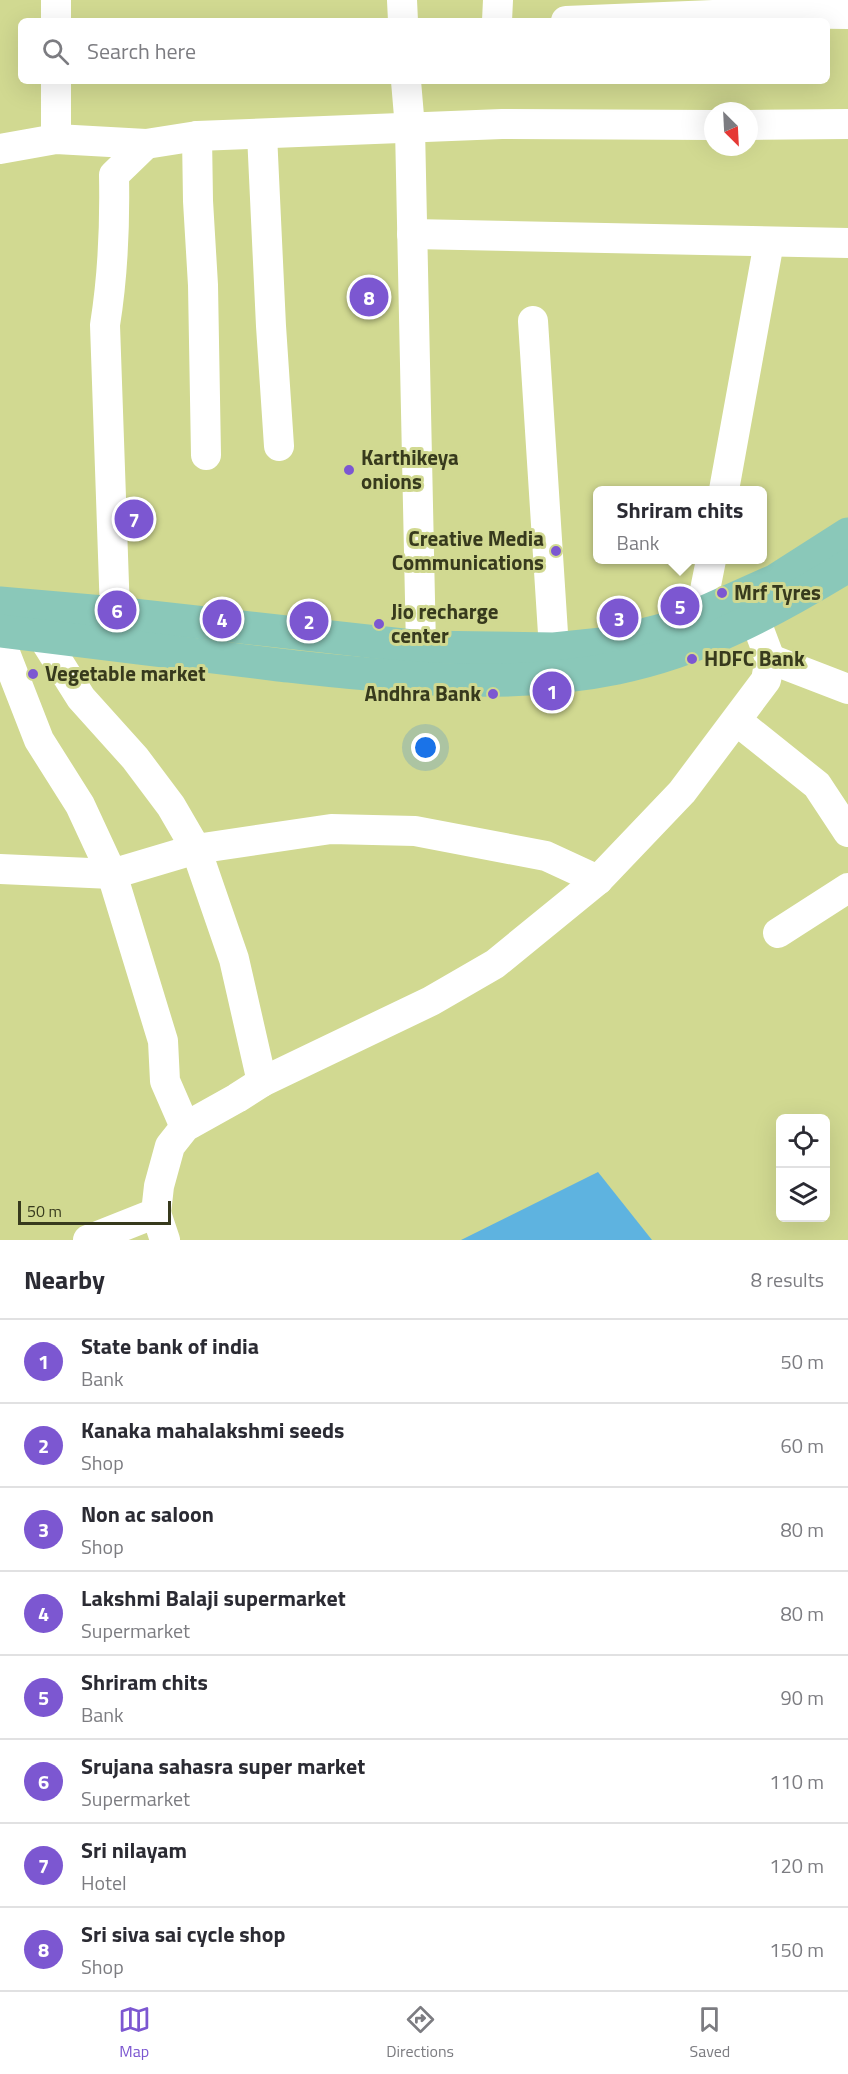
<!DOCTYPE html>
<html lang="en">
<head>
<meta charset="utf-8">
<style>
	body { margin:0; font-family:"Titillium Web",sans-serif; background:#f2f2f3; color:#2b2b33 }
	.controls { position:absolute; right:18px; bottom:18px; display:grid; overflow:hidden; border-radius:9px; box-shadow:0 6px 24px #0002 }
	.controls button { width:54px; height:54px; display:grid; place-items:center; padding:0; border:0; border-bottom:2px solid #e1e1e2; background:#fff; color:#2b2b33; font:30px sans-serif }
	.compass { position:absolute; left:704px; top:102px; width:54px; height:54px; border-radius:50%; background:#fff; box-shadow:0 6px 24px #0002; rotate:156deg }
	.scale { position:absolute; left:18px; bottom:15px; width:153px; box-sizing:border-box; padding-left:6px; border:3px solid #373a1d; border-top:0; font-size:16px; line-height:21px; white-space:nowrap; color:#373a1d; -webkit-text-stroke:4px #d1d991; paint-order:stroke }
	.you { position:absolute; left:426px; top:748px; width:21px; height:21px; margin:-15px; border:4px solid #fff; border-radius:50%; background:#1a73e8; box-shadow:0 0 0 9px #1a73e833 }
	.badge { display:grid; place-items:center; width:39px; height:39px; border-radius:50%; background:#7c57d1; color:#fff; font-size:20px; font-weight:700 }
	.pin { position:absolute; translate:-50% -50%; border:3px solid #fff; box-shadow:0 2px 6px #0006 }
	.popup { position:absolute; left:593px; top:486px; width:174px; height:78px; box-sizing:border-box; display:grid; place-content:center; border-radius:9px; background:#fff; filter:drop-shadow(0 2px 4px #0005); font-size:20px; white-space:nowrap; color:#7c7c81 }
	.popup b { font-size:22px; color:#2b2b33 }
	.popup::after { content:''; position:absolute; left:50%; top:100%; margin-left:-12px; border:12px solid transparent; border-top-color:#fff }
	.list { margin:0; padding:0; list-style:none }
	h2 { display:flex; justify-content:space-between; align-items:center; height:78px; margin:0; padding:0 24px; font-size:26px }
	h2 small { font-size:20px; font-weight:400; color:#7c7c81 }
	.list li { display:grid; grid-template-columns:39px 1fr auto; gap:18px; align-items:center; box-sizing:border-box; height:84px; padding:0 24px; border-top:2px solid #e1e1e2 }
	.list b { display:block; font-size:22px; white-space:nowrap }
	.list p { margin:0; font-size:20px; white-space:nowrap; color:#7c7c81 }
	.list em { font-size:20px; font-style:normal; color:#7c7c81 }
	.icon { flex:none; width:33px; height:33px; fill:none; stroke:currentColor; stroke-width:2; stroke-linecap:round; stroke-linejoin:round }
	.map { position:relative; flex:none; width:848px; height:1240px; overflow:hidden }
	.search { position:absolute; background:#fff; box-shadow:0 6px 24px #0002; left:18px; right:18px; top:18px; height:66px; display:flex; align-items:center; gap:15px; box-sizing:border-box; padding:0 21px; border-radius:9px; color:#7c7c81; font-size:22px }
	.sheet { height:750px; background:#fff }
	nav { display:flex; justify-content:space-around; align-items:center; box-sizing:border-box; height:84px; border-top:2px solid #e1e1e2; background:#fff; font-size:16px; color:#7c7c81 }
	nav a { display:grid; justify-items:center; gap:3px }
	nav .on { color:#7c57d1 }
	.map>svg:first-child { display:block }
	.water { fill:#5eb3e0 }
	.lines { fill:none; stroke-linecap:round; stroke-linejoin:round }
	.minor { stroke:#fff; stroke-width:30 }
	.major { stroke:#8ac8b9; stroke-width:33 }
	.poi-dot { fill:#7c57d1; stroke:#d1d991; stroke-width:2 }
	.labels { text-anchor:middle; stroke-width:6; stroke-linejoin:round; paint-order:stroke }
	.poi-label { font-size:21px; font-weight:bold; fill:#373a1d; stroke:#d1d991; text-anchor:start }
</style>
</head>
<body>
<div class="map">
<svg width="848" height="1240" viewBox="0 0 848 1240">
	<rect width="100%" height="100%" fill="#d1d991"/>
	<!-- water -->
	<polygon class="water" points="598,1172 652,1240 461,1240"/>
	<g class="lines">
		<!-- minor -->
		<g class="minor">
			<polyline points="56,0 56,21"/>
			<polyline points="402,0 403,21"/>
			<polyline points="497,21 498,0"/>
			<polyline points="566,21 762,13 848,14"/>
			<polyline points="56,81 56,139"/>
			<polyline points="406,81 410,128 421,647"/>
			<polyline points="749,125 848,124"/>
			<polyline points="262,134 271,326 279,446"/>
			<polyline points="197,136 198,201 203,285 206,455"/>
			<polyline points="0,149 56,139 146,144 197,136 502,124 713,125"/>
			<polyline points="412,234 848,243"/>
			<polyline points="533,321 554,649"/>
			<polyline points="724,490 769,242"/>
			<path d="M115,613L105,325C113,275 115,225 114,175L146,144"/>
			<polyline points="700,615 711,560"/>
			<polyline points="42,636 81,698 135,758 171,806 196,849 234,959 262,1082"/>
			<polyline points="0,640 39,740 80,805 112,874 163,1041 165,1081 185,1127"/>
			<polyline points="770,659 848,689"/>
			<polyline points="737,721 817,785 848,832"/>
			<polyline points="0,869 112,874 196,849 331,829 415,831 546,856 598,880"/>
			<polyline points="778,933 848,888"/>
			<polyline points="156,1213 165,1240"/>
			<polyline points="88,1240 156,1213 159,1186 170,1146 185,1127 237,1098 262,1082 431,1001 495,964 598,880 682,792 766,680 770,659 755,619"/>
		</g>
		<!-- major -->
		<g class="major">
			<polyline points="0,603 115,613 421,647 554,649 611,643 666,629 776,580 848,534"/>
			<path d="M0,631C93,642 186,654 279,665C391,677 506,691 617,668C701,651 776,610 848,566"/>
		</g>
	</g>
	<!-- markers -->
	<g class="poi-dot">
		<circle cx="349" cy="470" r="6"/>
		<circle cx="556" cy="551" r="6"/>
		<circle cx="722" cy="593" r="6"/>
		<circle cx="379" cy="624" r="6"/>
		<circle cx="692" cy="659" r="6"/>
		<circle cx="33" cy="674" r="6"/>
		<circle cx="493" cy="694" r="6"/>
	</g>
	<g class="labels">
		<!-- poi labels -->
		<g class="poi-label">
			<text x="361" y="465">Karthikeya<tspan x="361" dy="24">onions</tspan></text>
			<text x="544" y="546" text-anchor="end">Creative Media<tspan x="544" dy="24">Communications</tspan></text>
			<text x="734" y="600">Mrf Tyres</text>
			<text x="391" y="619">Jio recharge<tspan x="391" dy="24">center</tspan></text>
			<text x="704" y="666">HDFC Bank</text>
			<text x="45" y="681">Vegetable market</text>
			<text x="481" y="701" text-anchor="end">Andhra Bank</text>
		</g>
	</g>
</svg>
<div class="controls">
<button><svg class="icon" aria-label="locate" viewBox="0 0 24 24"><circle cx="12" cy="12" r="6"/><path d="M12 2v4M12 18v4M2 12h4M18 12h4"/></svg></button>
<button><svg class="icon" aria-label="layers" viewBox="0 0 24 24"><path d="M12 4l9 5-9 5-9-5zM3 14l9 5 9-5"/></svg></button>
</div>
<svg class="compass" viewBox="-18 -18 36 36"><path d="M0-13l5 13h-10z" fill="#e53935"/><path d="M0 13l5-13h-10z" fill="#7c7c81"/></svg>
<div class="scale">50 m</div>
<div class="you"></div>
<div class="pin badge" style="left:552px;top:691px">1</div>
<div class="pin badge" style="left:309px;top:621px">2</div>
<div class="pin badge" style="left:619px;top:618px">3</div>
<div class="pin badge" style="left:222px;top:619px">4</div>
<div class="pin badge" style="left:680px;top:606px">5</div>
<div class="popup"><b>Shriram chits</b>Bank</div>
<div class="pin badge" style="left:117px;top:610px">6</div>
<div class="pin badge" style="left:134px;top:519px">7</div>
<div class="pin badge" style="left:369px;top:297px">8</div>
<div class="search"><svg class="icon" aria-label="search" viewBox="0 0 24 24"><circle cx="10" cy="10" r="6"/><path d="M15 15l6 6"/></svg>Search here</div>
</div>
<section class="sheet">
<h2>Nearby<small>8 results</small></h2>
<ul class="list">
<li><span class="badge">1</span><div><b>State bank of india</b><p>Bank</p></div><em>50 m</em></li>
<li><span class="badge">2</span><div><b>Kanaka mahalakshmi seeds</b><p>Shop</p></div><em>60 m</em></li>
<li><span class="badge">3</span><div><b>Non ac saloon</b><p>Shop</p></div><em>80 m</em></li>
<li><span class="badge">4</span><div><b>Lakshmi Balaji supermarket</b><p>Supermarket</p></div><em>80 m</em></li>
<li><span class="badge">5</span><div><b>Shriram chits</b><p>Bank</p></div><em>90 m</em></li>
<li><span class="badge">6</span><div><b>Srujana sahasra super market</b><p>Supermarket</p></div><em>110 m</em></li>
<li><span class="badge">7</span><div><b>Sri nilayam</b><p>Hotel</p></div><em>120 m</em></li>
<li><span class="badge">8</span><div><b>Sri siva sai cycle shop</b><p>Shop</p></div><em>150 m</em></li>
</ul>
</section>
<nav>
<a class="on"><svg class="icon" aria-label="map" viewBox="0 0 24 24"><path d="M3 6l6-2 6 2 6-2v14l-6 2-6-2-6 2zM9 4v14M15 6v14"/></svg>Map</a>
<a><svg class="icon" aria-label="directions" viewBox="0 0 24 24"><path d="M12 3l9 9-9 9-9-9zM9 14v-3h6M13 9l2 2-2 2"/></svg>Directions</a>
<a><svg class="icon" aria-label="saved" viewBox="0 0 24 24"><path d="M7 4h10v16l-5-4-5 4z"/></svg>Saved</a>
</nav>
</body>
</html>
